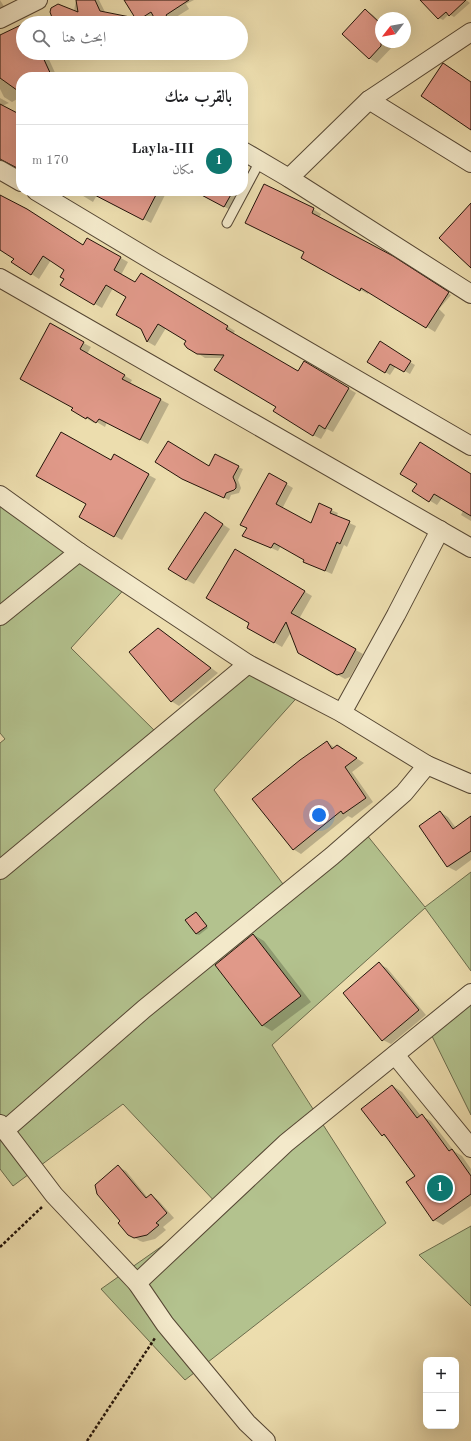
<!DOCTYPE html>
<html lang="ar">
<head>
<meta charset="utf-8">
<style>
	body { margin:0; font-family:"Old Standard TT",Amiri,serif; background:#f6f6f6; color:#202124; direction:rtl }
	.controls { position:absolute; right:12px; bottom:12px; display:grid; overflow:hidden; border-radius:8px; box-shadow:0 4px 16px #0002 }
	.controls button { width:36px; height:36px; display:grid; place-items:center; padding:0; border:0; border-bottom:1px solid #e0e0e0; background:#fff; color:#202124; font:20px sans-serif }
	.compass { position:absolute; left:375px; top:12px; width:36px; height:36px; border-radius:50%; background:#fff; box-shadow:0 4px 16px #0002; rotate:239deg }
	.you { position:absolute; left:319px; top:815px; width:14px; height:14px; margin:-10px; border:3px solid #fff; border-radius:50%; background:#1a73e8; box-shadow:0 0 0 6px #1a73e833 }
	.badge { display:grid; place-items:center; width:26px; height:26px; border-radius:50%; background:#0f766e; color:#fff; font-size:13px; font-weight:700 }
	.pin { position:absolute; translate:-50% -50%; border:2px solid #fff; box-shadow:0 1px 4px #0006 }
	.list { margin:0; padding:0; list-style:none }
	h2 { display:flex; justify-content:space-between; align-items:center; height:52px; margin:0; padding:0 16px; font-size:17px }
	h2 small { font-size:13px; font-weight:400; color:#757577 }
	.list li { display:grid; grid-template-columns:26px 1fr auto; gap:12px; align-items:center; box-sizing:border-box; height:72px; padding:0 16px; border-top:1px solid #e0e0e0 }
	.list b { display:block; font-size:15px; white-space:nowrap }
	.list p { margin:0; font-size:13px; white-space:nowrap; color:#757577 }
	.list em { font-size:13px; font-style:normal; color:#757577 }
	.icon { flex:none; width:22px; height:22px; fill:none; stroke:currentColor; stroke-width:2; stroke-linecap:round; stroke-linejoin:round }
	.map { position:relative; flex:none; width:471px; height:1441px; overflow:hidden; direction:ltr }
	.search { position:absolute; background:#fff; box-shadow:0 4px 16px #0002; left:16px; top:16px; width:232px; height:44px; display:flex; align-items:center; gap:10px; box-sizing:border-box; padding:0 14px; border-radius:22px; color:#757577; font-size:15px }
	.panel { position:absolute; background:#fff; box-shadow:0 4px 16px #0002; left:16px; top:72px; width:232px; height:124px; border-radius:16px; direction:rtl }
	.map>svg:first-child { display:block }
	.green { fill:#b3c28e; stroke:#6b6b4c }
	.shadow { fill:#0003 }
	.building { fill:#e09989; stroke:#23140a }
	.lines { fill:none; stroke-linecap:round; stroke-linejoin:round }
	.service-casing { stroke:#554633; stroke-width:11 }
	.minor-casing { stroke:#554633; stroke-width:20 }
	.path { stroke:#23140a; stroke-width:2.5; stroke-dasharray:3 2; stroke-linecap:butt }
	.service { stroke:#f3e9ca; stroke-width:9 }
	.minor { stroke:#f3e9ca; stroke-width:18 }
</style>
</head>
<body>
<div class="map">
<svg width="471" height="1441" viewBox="0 0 471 1441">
	<rect width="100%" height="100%" fill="#ecddae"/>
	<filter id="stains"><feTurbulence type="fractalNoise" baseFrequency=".005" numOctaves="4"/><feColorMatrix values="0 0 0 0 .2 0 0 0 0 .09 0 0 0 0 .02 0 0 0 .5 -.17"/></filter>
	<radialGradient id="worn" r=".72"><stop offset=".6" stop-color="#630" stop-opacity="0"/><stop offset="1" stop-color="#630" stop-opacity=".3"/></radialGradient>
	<!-- green -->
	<g class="green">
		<polygon points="0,493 128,585 71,648 160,736 248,664 302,692 214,790 288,891 362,829 425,907 471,872 471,971 425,908 272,1045 386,1223 185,1380 101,1289 219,1206 123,1104 13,1186 0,1169 0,743 5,739 0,733"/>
		<polygon points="471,993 471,1115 428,1028"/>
		<polygon points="471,1226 471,1306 419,1255"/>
	</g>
	<!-- shadow -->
	<g class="shadow">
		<polygon points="0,0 5,8 0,11"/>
		<polygon points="76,0 99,0 106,14 122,23 55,23 74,11"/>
		<polygon points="125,0 194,0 186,4 189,9 173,19 175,23 158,23 156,18 148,23 143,23 137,20"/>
		<polygon points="422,0 466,0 470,3 454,17 449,14 443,20 439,18"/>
		<polygon points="365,10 373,15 381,23 381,42 397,42 377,63 369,58"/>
		<polygon points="23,25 23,53 46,53 57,77 21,77 21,97 12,102 4,97 0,89 0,36"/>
		<polygon points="67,53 91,53 78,59"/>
		<polygon points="0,98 9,103 2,106 21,116 21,169 0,158"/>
		<polygon points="243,173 251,177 232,211 196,191 243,191"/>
		<polygon points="75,191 167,191 151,223 97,195 93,202"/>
		<polygon points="0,196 84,246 87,239 128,262 121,275 135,284 141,274 235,331 233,334 298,373 304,362 356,393 333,432 327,429 321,439 313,435 277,407 223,358 205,358 188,347 187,341 166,328 155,346 148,342 128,297 113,288 102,308 62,285 65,279 65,269 51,260 39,279 13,262 15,258 0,247"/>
		<polygon points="313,209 321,214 319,218 401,262 451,295 439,309 445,315 435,332 369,291 368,294 302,258 305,252 254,227"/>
		<polygon points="50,325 91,347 87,354 132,380 130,384 169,404 148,444 107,422 105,427 95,421 94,423 73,410 74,408"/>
		<polygon points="401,357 415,365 410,374 396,366 390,375 369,362"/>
		<polygon points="114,456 156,479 122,540 80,517"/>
		<polygon points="238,467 243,469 238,480 241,488 239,493 231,495 229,500 187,481 210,468"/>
		<polygon points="269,474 293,488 282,509 311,525 331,510 338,513 336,517 356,526 347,547 344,545 332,574 311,565 305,560 281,546 278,551 244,536 248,528"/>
		<polygon points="471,474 471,521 461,515 463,511 442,498 437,505 414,491"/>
		<polygon points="213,518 230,529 194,584 186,580"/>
		<polygon points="235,550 312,596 299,619 363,654 350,677 345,679 299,653 291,632 282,647 248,627 251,623"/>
		<polygon points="166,634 218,673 179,706 171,701"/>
		<polygon points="327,742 335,748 345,751 364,763 352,772 373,802 352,818 348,816 301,854 293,849"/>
		<polygon points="440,812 448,817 456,828 471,817 471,860 456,871 448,867 420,827"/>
		<polygon points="196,913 208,928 199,935 196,934"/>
		<polygon points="254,935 264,941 311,1002 272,1031 262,1025"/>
		<polygon points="379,964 387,968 426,1015 391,1044 383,1040"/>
		<polygon points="393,1086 402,1092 421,1116 422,1116 431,1121 454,1151 462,1156 471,1169 471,1206 443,1225 434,1220 416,1176 389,1139 382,1135"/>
		<polygon points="118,1167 126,1171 148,1198 151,1195 158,1200 174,1218 163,1227 166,1230 155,1239 143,1242 140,1241 132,1236 121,1222"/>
	</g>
	<!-- building -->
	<g class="building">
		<polygon points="76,0 95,0 100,11 130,17 129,23 54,23 50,12 51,8 58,4 78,12"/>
		<polygon points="124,0 189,0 166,15 171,23 157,23 151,12 137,21"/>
		<polygon points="420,0 466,0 449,16 446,12 438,19"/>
		<polygon points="365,9 381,24 381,46 369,59 342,34"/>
		<polygon points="23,24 23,53 41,53 52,77 21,77 21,93 0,78 0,35"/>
		<polygon points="443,63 471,82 471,130 421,96"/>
		<polygon points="0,104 21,115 21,170 0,159"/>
		<polygon points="264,184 314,208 312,213 393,256 449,292 426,328 361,288 360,291 301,258 304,252 245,223"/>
		<polygon points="87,191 158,191 143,220"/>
		<polygon points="194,191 233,191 224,207"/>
		<polygon points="0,195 27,209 83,245 87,238 121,257 114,270 135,282 141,273 228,326 226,329 298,371 304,361 349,388 325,429 319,425 313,436 273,411 276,407 214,370 224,355 197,354 187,348 184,344 186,341 158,324 147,342 141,329 116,315 126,297 106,285 94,305 60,285 64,279 60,277 64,270 43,256 31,275 11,262 14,259 0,250"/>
		<polygon points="471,203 471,268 439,238"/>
		<polygon points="50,323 84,342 80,349 125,375 122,379 161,399 140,440 99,419 96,423 87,417 86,419 71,410 73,408 20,379"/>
		<polygon points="380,341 411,361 404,372 390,364 385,373 367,362"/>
		<polygon points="61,432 111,460 114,454 149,474 114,537 79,517 86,504 36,476"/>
		<polygon points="168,441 209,466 215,454 239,466 233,477 236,484 236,488 234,490 226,493 224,498 182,479 155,462"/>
		<polygon points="420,442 471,474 471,516 434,494 429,502 412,491 417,484 400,474"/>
		<polygon points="269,473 287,483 276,504 311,523 319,503 332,509 330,513 350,521 340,544 337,542 325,571 303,562 304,560 274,543 271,548 242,536 247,528 240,525"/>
		<polygon points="205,512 223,524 186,580 168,569"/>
		<polygon points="235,549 305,591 291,613 356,649 343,673 337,675 298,653 286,622 274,643 247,628 249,623 206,598"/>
		<polygon points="158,628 211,668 171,702 129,652"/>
		<polygon points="327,741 332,749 337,745 357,758 345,767 366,798 343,814 341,811 293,850 252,799 300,760"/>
		<polygon points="440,811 453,829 471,816 471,851 447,867 419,826"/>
		<polygon points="196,912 207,926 196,934 185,920"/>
		<polygon points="253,934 301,996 262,1026 215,965"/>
		<polygon points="379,962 419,1010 382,1041 343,993"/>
		<polygon points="392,1085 417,1118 422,1114 449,1151 452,1149 471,1176 471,1194 433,1221 406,1182 415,1176 384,1134 382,1136 361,1109"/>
		<polygon points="118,1165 146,1198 151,1194 167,1213 156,1223 159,1225 147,1235 134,1238 128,1235 118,1223 120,1221 97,1194 95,1185"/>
	</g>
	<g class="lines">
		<defs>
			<polyline id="service" points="227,223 260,161"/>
			<g id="minor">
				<polyline points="0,19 38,0"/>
				<polyline points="369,100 471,163"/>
				<polyline points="243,151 289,178 471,294"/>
				<polyline points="0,170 21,182"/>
				<polyline points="289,178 369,100 471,32"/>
				<polyline points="36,191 156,263 471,446"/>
				<polyline points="0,278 471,548"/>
				<polyline points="0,495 79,552 248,664 342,713 427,765 471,784"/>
				<polyline points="0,616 79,552"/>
				<polyline points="342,713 396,615 440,530"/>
				<polyline points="0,870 248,664"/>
				<polyline points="395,1055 471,1148"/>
				<polyline points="0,1124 54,1195 137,1283 165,1324 247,1423 266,1441"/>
				<polyline points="4,1131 144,1009 332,856 404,793 427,765"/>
				<polyline points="137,1283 286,1143 471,993"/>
			</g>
		</defs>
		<!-- service casing -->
		<use href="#service" class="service-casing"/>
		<!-- minor casing -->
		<use href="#minor" class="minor-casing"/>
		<!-- path -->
		<g class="path">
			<polyline points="0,1247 43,1206"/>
			<polyline points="87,1441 155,1338"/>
		</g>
		<!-- service -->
		<use href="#service" class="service"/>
		<!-- minor -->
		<use href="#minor" class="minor"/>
	</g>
	<rect width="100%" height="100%" filter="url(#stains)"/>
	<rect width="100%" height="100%" fill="url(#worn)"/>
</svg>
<div class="controls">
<button>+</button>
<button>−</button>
</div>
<svg class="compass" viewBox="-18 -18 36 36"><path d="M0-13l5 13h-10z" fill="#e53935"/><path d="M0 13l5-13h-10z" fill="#757577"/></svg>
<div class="you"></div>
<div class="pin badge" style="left:440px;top:1188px">1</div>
<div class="search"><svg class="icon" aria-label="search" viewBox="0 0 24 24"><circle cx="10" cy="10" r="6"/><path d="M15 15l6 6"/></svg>ابحث هنا</div>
<section class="panel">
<h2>بالقرب منك<small></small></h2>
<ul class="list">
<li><span class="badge">1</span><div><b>Layla-III</b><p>مكان</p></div><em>170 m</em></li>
</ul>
</section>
</div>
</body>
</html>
